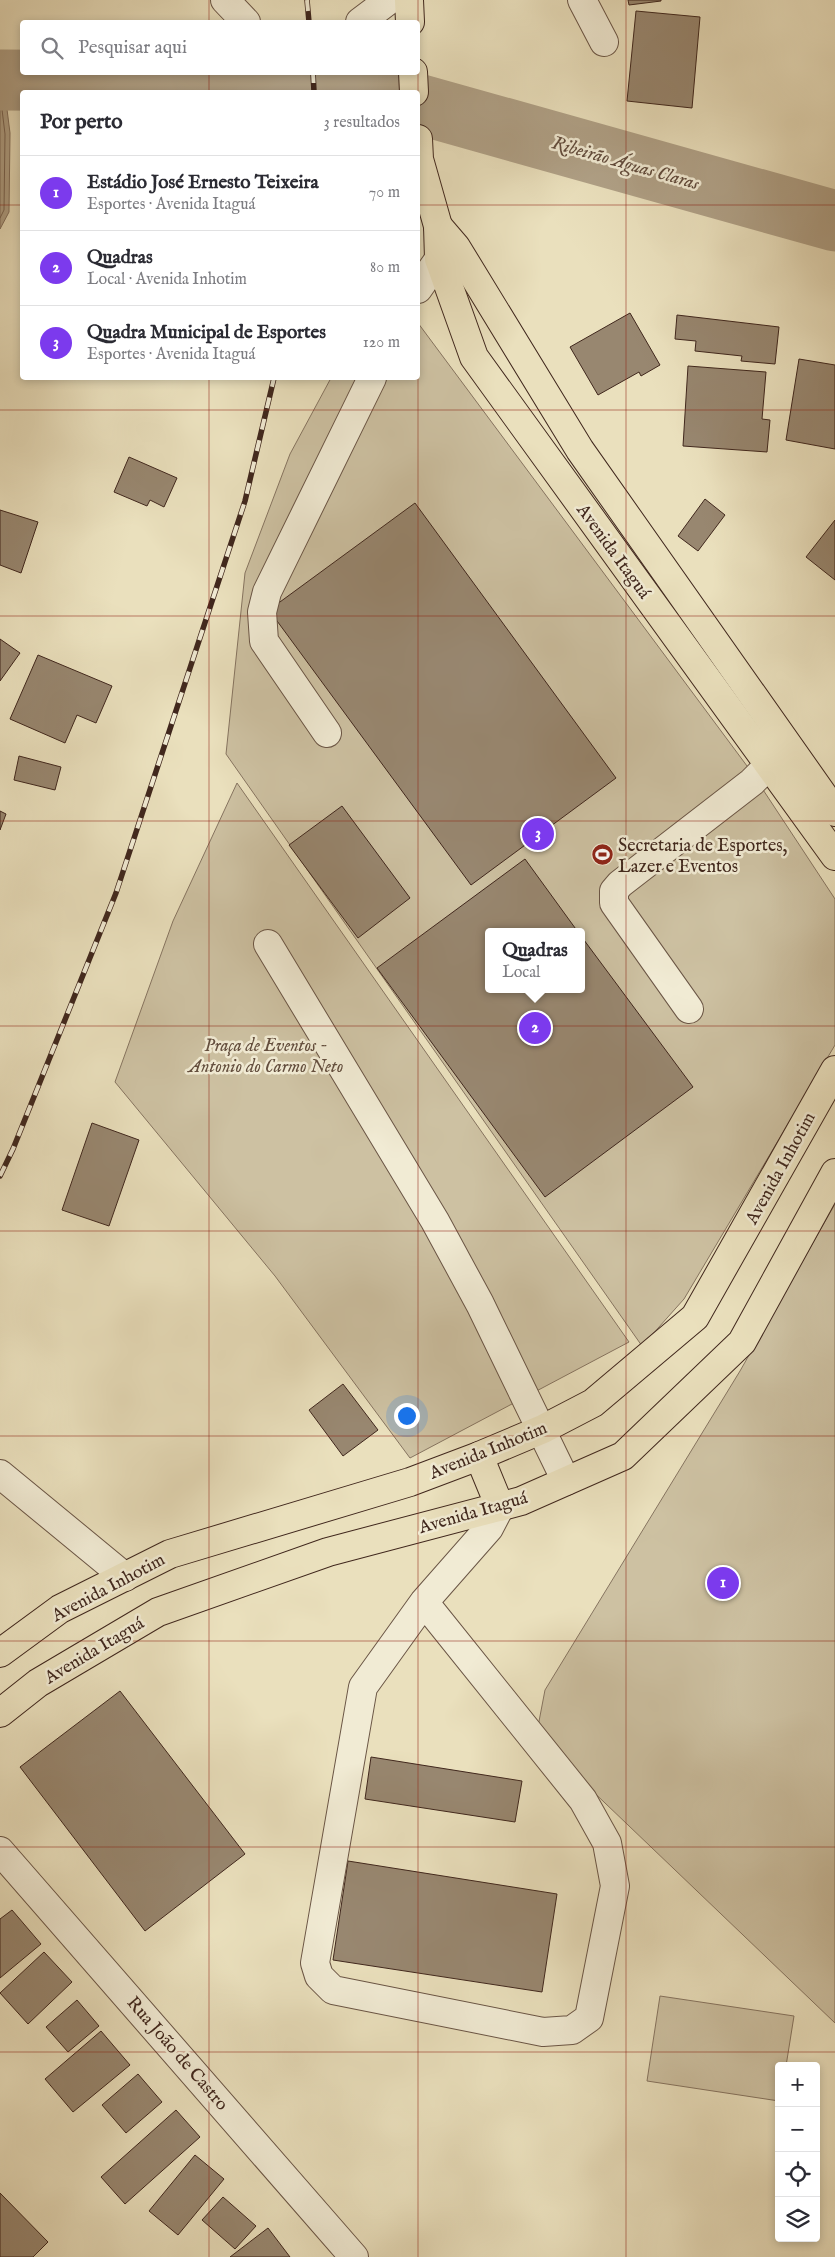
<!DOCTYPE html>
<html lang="pt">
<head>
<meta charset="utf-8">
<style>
	body { margin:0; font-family:"IM FELL English",serif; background:#f7f7f7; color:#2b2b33 }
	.controls { position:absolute; right:15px; bottom:15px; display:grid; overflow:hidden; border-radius:5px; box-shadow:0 2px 8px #0003 }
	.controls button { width:45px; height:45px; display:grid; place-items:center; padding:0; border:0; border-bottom:1px solid #e1e1e2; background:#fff; color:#2b2b33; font:25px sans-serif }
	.you { position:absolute; left:406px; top:1415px; width:18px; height:18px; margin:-12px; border:4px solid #fff; border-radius:50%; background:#1a73e8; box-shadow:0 0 0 8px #1a73e833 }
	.badge { display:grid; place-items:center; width:32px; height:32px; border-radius:50%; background:#7c3aed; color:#fff; font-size:16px; font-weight:700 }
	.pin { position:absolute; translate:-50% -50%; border:2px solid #fff; box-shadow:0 1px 5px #0006 }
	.popup { position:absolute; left:485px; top:928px; width:100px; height:65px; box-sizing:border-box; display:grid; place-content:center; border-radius:5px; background:#fff; filter:drop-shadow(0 1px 4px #0005); font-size:16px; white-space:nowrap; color:#7c7c81 }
	.popup b { font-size:19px; color:#2b2b33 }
	.popup::after { content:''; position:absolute; left:50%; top:100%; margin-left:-10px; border:10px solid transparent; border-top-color:#fff }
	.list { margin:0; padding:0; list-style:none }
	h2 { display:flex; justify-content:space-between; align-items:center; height:65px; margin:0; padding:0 20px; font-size:21px }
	h2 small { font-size:16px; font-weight:400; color:#7c7c81 }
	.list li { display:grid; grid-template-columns:32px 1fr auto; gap:15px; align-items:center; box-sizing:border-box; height:75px; padding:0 20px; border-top:1px solid #e1e1e2 }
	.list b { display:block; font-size:19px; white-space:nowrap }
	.list p { margin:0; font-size:16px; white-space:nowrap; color:#7c7c81 }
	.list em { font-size:16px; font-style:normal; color:#7c7c81 }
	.icon { flex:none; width:28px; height:28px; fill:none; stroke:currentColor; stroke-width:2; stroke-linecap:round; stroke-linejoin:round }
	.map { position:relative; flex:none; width:835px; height:2257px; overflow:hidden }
	.search { position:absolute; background:#fff; box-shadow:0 2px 8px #0003; left:20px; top:20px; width:400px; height:55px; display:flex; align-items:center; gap:12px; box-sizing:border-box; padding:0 18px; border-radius:5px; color:#7c7c81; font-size:19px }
	.panel { position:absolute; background:#fff; box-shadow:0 2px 8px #0003; left:20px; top:90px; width:400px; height:290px; border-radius:5px }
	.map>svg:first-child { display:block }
	.green { fill:#cdc1a2; stroke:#867460; fill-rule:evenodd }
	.water { fill:#b0a187; stroke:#83705d }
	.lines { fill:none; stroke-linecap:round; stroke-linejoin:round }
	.shore { stroke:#786452; stroke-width:1 }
	.river { stroke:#b0a187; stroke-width:61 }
	.building { fill:#988770; stroke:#40271d }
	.minor-casing { stroke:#6a5545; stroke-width:30 }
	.major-casing { stroke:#40271d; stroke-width:30 }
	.minor { stroke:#f1ebd4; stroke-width:28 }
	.major { stroke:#eae0bd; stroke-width:28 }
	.rail-casing { stroke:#40271d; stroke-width:5.5 }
	.rail { stroke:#f1ebd4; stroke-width:4; stroke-dasharray:11; stroke-linecap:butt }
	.grid { fill:none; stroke:#8f2418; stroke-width:1; stroke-opacity:0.55 }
	.labels { text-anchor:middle; stroke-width:5; stroke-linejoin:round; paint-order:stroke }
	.street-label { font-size:18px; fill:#40271d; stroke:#f1ebd4 }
	.poi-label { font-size:18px; fill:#40271d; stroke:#f1ebd4; text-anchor:start }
	.park-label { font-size:18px; font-style:italic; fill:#634e3e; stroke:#f1ebd4 }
	.water-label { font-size:19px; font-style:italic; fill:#624c3d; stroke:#f1ebd4 }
</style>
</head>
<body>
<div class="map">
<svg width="835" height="2257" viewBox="0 0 835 2257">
	<rect width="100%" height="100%" fill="#eae0bd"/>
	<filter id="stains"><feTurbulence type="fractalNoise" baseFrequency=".004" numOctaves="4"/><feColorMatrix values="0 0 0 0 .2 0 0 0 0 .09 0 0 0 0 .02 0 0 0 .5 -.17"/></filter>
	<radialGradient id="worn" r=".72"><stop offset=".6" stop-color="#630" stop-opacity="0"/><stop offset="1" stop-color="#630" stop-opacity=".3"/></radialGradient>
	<!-- green -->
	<g class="green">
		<path d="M418,323L750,770L835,899V1045L684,1299L642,1346L226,754L245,573L290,454L331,378H418ZM489,932H581V989H489Z"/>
		<polygon points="237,783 629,1342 410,1458 275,1276 115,1082 173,921"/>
		<polygon points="835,1204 835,2023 536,1737 545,1690 740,1371"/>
		<polygon points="660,1996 794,2016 786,2066 779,2066 779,2101 647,2081"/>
	</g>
	<!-- water -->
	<polygon class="water" points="0,54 10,133 9,212 0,229"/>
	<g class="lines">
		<!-- shore -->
		<polyline class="shore" points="0,93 5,134 4,210 0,218"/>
		<!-- river -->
		<g class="river">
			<polyline points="0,80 342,82 378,92"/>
			<polyline points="418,104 835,221"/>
		</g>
	</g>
	<!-- building -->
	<g class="building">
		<polygon points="628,0 661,0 661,1 629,5"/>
		<polygon points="636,11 700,17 692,108 627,101"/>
		<polygon points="630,313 660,365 641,376 639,372 598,395 570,347"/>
		<polygon points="677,315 779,327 775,364 741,361 742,356 695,351 696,341 675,339"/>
		<polygon points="799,359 835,365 835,449 786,440"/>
		<polygon points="688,366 766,372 762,419 770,420 767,452 683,446"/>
		<polygon points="129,457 177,478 164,507 150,500 147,506 114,492"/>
		<polygon points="705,499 725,515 698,551 678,536"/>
		<polygon points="415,503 616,778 471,885 269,610"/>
		<polygon points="0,510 38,522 21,573 0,565"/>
		<polygon points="835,520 835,580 806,557"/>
		<polygon points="0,639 20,653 0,681"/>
		<polygon points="38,655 112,686 96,723 77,715 65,743 10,719"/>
		<polygon points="19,756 61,767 55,790 14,780"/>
		<polygon points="342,806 410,898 358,938 289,845"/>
		<polygon points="0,811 6,814 0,830"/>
		<polygon points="525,859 578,932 489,932 489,989 581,989 581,936 693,1087 545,1197 377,968"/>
		<polygon points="92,1123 139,1140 109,1226 62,1210"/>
		<polygon points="343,1384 378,1430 343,1456 309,1410"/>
		<polygon points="120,1691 245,1854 145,1931 20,1767"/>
		<polygon points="371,1757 522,1781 515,1822 365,1799"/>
		<polygon points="348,1861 557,1894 542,1992 333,1960"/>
		<polygon points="12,1910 41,1944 0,1978 0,1919"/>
		<polygon points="44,1952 72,1982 28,2024 0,1993"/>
		<polygon points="77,2000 99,2026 68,2052 46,2027"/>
		<polygon points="101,2031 130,2065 73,2112 45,2079"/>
		<polygon points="138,2074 162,2102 126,2133 102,2105"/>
		<polygon points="176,2110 200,2137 125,2204 101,2177"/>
		<polygon points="195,2155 224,2179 178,2235 149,2211"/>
		<polygon points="0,2193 48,2242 33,2257 0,2257"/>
		<polygon points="223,2197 256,2226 235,2249 202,2220"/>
		<polygon points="268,2228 290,2257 230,2257"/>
	</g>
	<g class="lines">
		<defs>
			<g id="minor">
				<polyline points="225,0 246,22"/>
				<polyline points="582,0 604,42"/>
				<polyline points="360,22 389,0"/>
				<polyline points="418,289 439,259"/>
				<polyline points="327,733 264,641 262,612 267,592 372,378"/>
				<polyline points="268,944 435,1221 480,1304 566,1481"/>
				<polyline points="689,1009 614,903 614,891 620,884 752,782 769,765"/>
				<polyline points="0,1474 125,1577"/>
				<polyline points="424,1602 583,1800 607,1843 615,1886 589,2018 572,2030 543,2032 333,1990 319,1976 315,1963 363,1687 424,1602 489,1528 500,1507"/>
				<polyline points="0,1851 354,2257"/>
			</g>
			<g id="major">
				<polyline points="409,0 410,22"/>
				<polyline points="413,72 414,92"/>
				<polyline points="418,139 419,159 438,226 439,259 474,357 835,856"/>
				<polyline points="438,226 456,247 580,450 835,812"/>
				<polyline points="479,1456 500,1507"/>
				<polyline points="0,1653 60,1609 170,1554 410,1482 479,1456 543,1429 593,1403 695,1317 835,1070"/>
				<polyline points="0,1713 38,1683 158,1612 328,1552 521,1501 623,1456 742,1342 835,1173"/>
			</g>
		</defs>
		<!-- minor casing -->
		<use href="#minor" class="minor-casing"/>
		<!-- major casing -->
		<use href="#major" class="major-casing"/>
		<!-- minor -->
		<use href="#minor" class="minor"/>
		<!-- major -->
		<use href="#major" class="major"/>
		<defs>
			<g id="rail">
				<polyline points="307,0 309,22"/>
				<polyline points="313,72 314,92"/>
				<polyline points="0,1176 13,1149 116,893 245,501 274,378"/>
			</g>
		</defs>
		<!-- rail casing -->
		<use href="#rail" class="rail-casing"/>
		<!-- rail -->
		<use href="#rail" class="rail"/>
	</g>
	<!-- grid -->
	<path class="grid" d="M209,0V22M418,0V22M626,0V2257M418,22V72M209,72V92M418,72V92M418,92V378M0,205H22M418,205H835M209,378V2257M418,378V2257M0,410H835M0,616H835M0,821H835M0,1026H835M0,1231H835M0,1436H835M0,1641H835M0,1847H835M0,2052H835"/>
	<!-- icons -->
	<defs>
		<symbol id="stadium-disc" viewBox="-11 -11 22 22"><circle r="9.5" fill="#8f2418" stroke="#f1ebd4"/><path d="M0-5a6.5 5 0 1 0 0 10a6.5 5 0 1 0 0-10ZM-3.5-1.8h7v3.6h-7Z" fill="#fff"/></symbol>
	</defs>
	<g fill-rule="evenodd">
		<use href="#stadium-disc" x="590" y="842" width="25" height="25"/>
	</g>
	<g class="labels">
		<!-- street labels -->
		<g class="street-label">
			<text transform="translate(614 551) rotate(54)" y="6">Avenida Itaguá</text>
			<text transform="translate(780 1168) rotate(-61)" y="6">Avenida Inhotim</text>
			<text transform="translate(488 1450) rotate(-22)" y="6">Avenida Inhotim</text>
			<text transform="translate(473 1512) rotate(-16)" y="6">Avenida Itaguá</text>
			<text transform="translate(108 1587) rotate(-28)" y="6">Avenida Inhotim</text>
			<text transform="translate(94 1650) rotate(-31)" y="6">Avenida Itaguá</text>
			<text transform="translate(178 2053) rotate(49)" y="6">Rua João de Castro</text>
		</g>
		<!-- poi labels -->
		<g class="poi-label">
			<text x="618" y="851">Secretaria de Esportes,<tspan x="618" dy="21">Lazer e Eventos</tspan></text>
		</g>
		<!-- park labels -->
		<g class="park-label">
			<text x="266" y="1051">Praça de Eventos -<tspan x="266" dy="21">Antonio do Carmo Neto</tspan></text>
		</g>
		<!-- water labels -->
		<g class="water-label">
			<text transform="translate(626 162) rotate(16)" y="7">Ribeirão Águas Claras</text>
		</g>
	</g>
	<rect width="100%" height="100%" filter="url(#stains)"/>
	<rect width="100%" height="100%" fill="url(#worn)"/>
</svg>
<div class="controls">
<button>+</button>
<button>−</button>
<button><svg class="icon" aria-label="locate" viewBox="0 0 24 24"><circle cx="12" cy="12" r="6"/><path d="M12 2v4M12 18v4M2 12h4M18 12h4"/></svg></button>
<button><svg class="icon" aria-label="layers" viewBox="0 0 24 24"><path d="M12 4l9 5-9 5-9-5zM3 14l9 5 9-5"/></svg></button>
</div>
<div class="you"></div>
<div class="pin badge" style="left:723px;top:1583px">1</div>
<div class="pin badge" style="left:535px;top:1028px">2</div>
<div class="popup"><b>Quadras</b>Local</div>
<div class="pin badge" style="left:538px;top:834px">3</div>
<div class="search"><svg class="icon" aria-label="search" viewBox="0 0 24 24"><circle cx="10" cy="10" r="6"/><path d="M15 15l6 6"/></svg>Pesquisar aqui</div>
<section class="panel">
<h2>Por perto<small>3 resultados</small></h2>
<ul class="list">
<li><span class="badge">1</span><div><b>Estádio José Ernesto Teixeira</b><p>Esportes · Avenida Itaguá</p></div><em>70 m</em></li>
<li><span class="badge">2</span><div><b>Quadras</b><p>Local · Avenida Inhotim</p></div><em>80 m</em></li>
<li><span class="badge">3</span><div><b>Quadra Municipal de Esportes</b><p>Esportes · Avenida Itaguá</p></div><em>120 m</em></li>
</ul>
</section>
</div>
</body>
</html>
